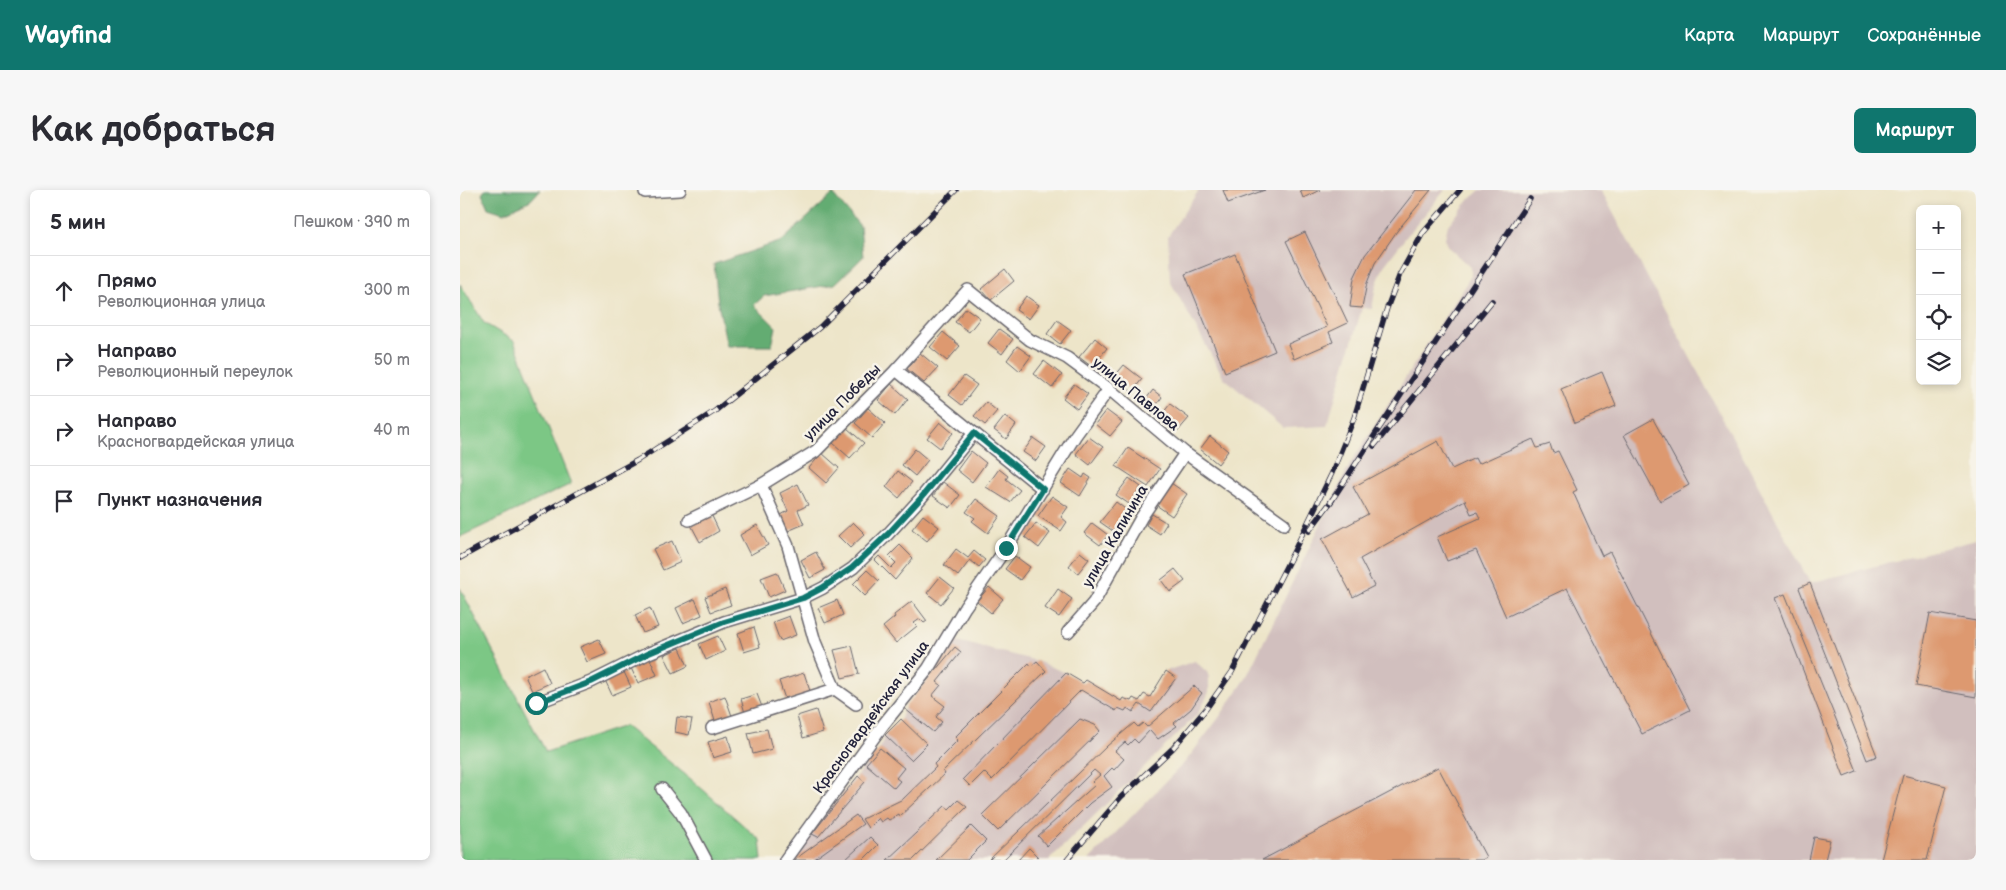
<!DOCTYPE html>
<html lang="ru">
<head>
<meta charset="utf-8">
<style>
	body { margin:0; font-family:"Balsamiq Sans",sans-serif; background:#f7f7f7; color:#2b2b33 }
	.controls { position:absolute; right:15px; top:15px; display:grid; overflow:hidden; border-radius:8px; box-shadow:0 2px 8px #0003 }
	.controls button { width:45px; height:45px; display:grid; place-items:center; padding:0; border:0; border-bottom:1px solid #e1e1e2; background:#fff; color:#2b2b33; font:25px sans-serif }
	.stop { position:absolute; width:15px; height:15px; margin:-11px; border:4px solid #0f766e; border-radius:50%; background:#fff }
	.stop.end { background:#0f766e; border-color:#fff; box-shadow:0 1px 5px #0008 }
	.list { margin:0; padding:0; list-style:none }
	h2 { display:flex; justify-content:space-between; align-items:center; height:65px; margin:0; padding:0 20px; font-size:21px }
	h2 small { font-size:16px; font-weight:400; color:#7c7c81 }
	.list li { display:grid; grid-template-columns:32px 1fr auto; gap:15px; align-items:center; box-sizing:border-box; height:70px; padding:0 20px; border-top:1px solid #e1e1e2 }
	.list b { display:block; font-size:19px; white-space:nowrap }
	.list p { margin:0; font-size:16px; white-space:nowrap; color:#7c7c81 }
	.list em { font-size:16px; font-style:normal; color:#7c7c81 }
	.icon { flex:none; width:28px; height:28px; fill:none; stroke:currentColor; stroke-width:2; stroke-linecap:round; stroke-linejoin:round }
	.map { position:relative; flex:none; width:1516px; height:670px; overflow:hidden; border-radius:8px }
	header { display:flex; align-items:center; gap:30px; box-sizing:border-box; height:70px; padding:0 25px; background:#0f766e; color:#fff }
	header strong { font-size:24px }
	nav { display:flex; gap:28px; margin-inline-start:auto; font-size:18px }
	.intro { display:flex; align-items:center; justify-content:space-between; box-sizing:border-box; height:120px; padding:0 30px }
	h1 { margin:0; font-size:35px }
	.button { padding:12px 22px; border-radius:8px; background:#0f766e; color:#fff; font-size:18px; font-weight:700 }
	main { display:flex; gap:30px; padding:0 30px }
	aside { flex:1; background:#fff; border-radius:8px; box-shadow:0 2px 8px #0003 }
	.map>svg:first-child { display:block }
	.industrial { fill:#d1bfbe }
	.green { fill:#7bc785; stroke:#4e7460 }
	.forest { fill:#64ac72; stroke:#436756 }
	.building { fill:#dd9970 }
	.lines { fill:none; stroke-linecap:round; stroke-linejoin:round }
	.minor-casing { stroke:#69666d; stroke-width:14 }
	.minor { stroke:#fff; stroke-width:11 }
	.rail-casing { stroke:#22223b; stroke-width:5.5 }
	.rail { stroke:#f7f3e8; stroke-width:4; stroke-dasharray:11; stroke-linecap:butt }
	.route { stroke:#0f766e; stroke-width:6 }
	.labels { text-anchor:middle; stroke-width:5; stroke-linejoin:round; paint-order:stroke }
	.street-label { font-size:15px; fill:#22223b; stroke:#f7f3e8 }
</style>
</head>
<body>
<header>
<strong>Wayfind</strong>
<nav><a>Карта</a><a>Маршрут</a><a>Сохранённые</a></nav>
</header>
<div class="intro"><h1>Как добраться</h1><a class="button">Маршрут</a></div>
<main>
<aside>
<h2>5 мин<small>Пешком · 390 m</small></h2>
<ul class="list">
<li><svg class="icon" aria-label="ahead" viewBox="0 0 24 24"><path d="M12 20V5M6 11l6-6 6 6"/></svg><div><b>Прямо</b><p>Революционная улица</p></div><em>300 m</em></li>
<li><svg class="icon" aria-label="right" viewBox="0 0 24 24"><path d="M7 20v-9h11M14 6l5 5-5 5"/></svg><div><b>Направо</b><p>Революционный переулок</p></div><em>50 m</em></li>
<li><svg class="icon" aria-label="right" viewBox="0 0 24 24"><path d="M7 20v-9h11M14 6l5 5-5 5"/></svg><div><b>Направо</b><p>Красногвардейская улица</p></div><em>40 m</em></li>
<li><svg class="icon" aria-label="arrive" viewBox="0 0 24 24"><path d="M6 21V4h12l-3 4 3 4H6"/></svg><div><b>Пункт назначения</b></div></li>
</ul>
</aside>
<div class="map">
<svg width="1516" height="670" viewBox="0 0 1516 670">
	<rect width="100%" height="100%" fill="#f7f3e8"/>
	<filter id="ink" filterUnits="userSpaceOnUse"><feTurbulence type="fractalNoise" baseFrequency=".02" numOctaves="2"/><feDisplacementMap in="SourceGraphic" scale="10" xChannelSelector="R" yChannelSelector="G"/><feConvolveMatrix kernelMatrix="1 2 1 2 8 2 1 2 1" color-interpolation-filters="sRGB"/></filter>
	<filter id="wash" filterUnits="userSpaceOnUse"><feTurbulence type="fractalNoise" baseFrequency=".0096" numOctaves="4" result="noise"/><feDisplacementMap in="SourceGraphic" scale="20" xChannelSelector="R" yChannelSelector="G"/><feGaussianBlur stdDeviation="1.12" result="paint"/><feColorMatrix in="noise" values="0 0 0 0 0 0 0 0 0 0 0 0 0 0 0 0 0 1.4 0 .05"/><feComposite in="paint" operator="in"/></filter>
	<g filter="url(#wash)">
		<rect width="100%" height="100%" fill="#ede5c9"/>
		<!-- industrial -->
		<g class="industrial">
			<polygon points="739,0 985,0 946,47 924,76 916,96 912,119 902,118 867,236 823,238 764,188 710,91 708,46"/>
			<polygon points="1020,0 1141,0 1350,393 1516,350 1516,670 629,670 726,571 758,529 785,490 890,274 1011,86 1011,78 989,58 985,48 988,35 1010,9"/>
			<polygon points="497,451 577,471 606,483 623,493 626,490 661,511 663,508 671,511 673,508 679,511 684,504 690,507 706,481 735,471 749,484 749,502 738,524 589,670 332,670 352,640 420,558 425,545 441,529 444,518 471,488"/>
		</g>
		<!-- green -->
		<g class="green">
			<polygon points="0,94 24,133 54,151 111,294 0,347"/>
			<polygon points="0,398 86,562 165,536 232,590 300,650 302,670 0,670"/>
		</g>
		<!-- forest -->
		<g class="forest">
			<polygon points="25,0 80,0 71,10 44,23 28,18 22,4"/>
			<polygon points="373,4 400,36 403,67 375,94 304,106 294,115 316,137 312,156 267,156 258,113 254,74 322,51"/>
		</g>
		<g id="blocks">
			<!-- building -->
			<g class="building">
				<polygon points="763,0 805,0 768,13"/>
				<polygon points="840,0 860,0 843,8"/>
				<polygon points="956,0 971,0 937,41 915,73 907,93 902,118 890,117 894,88 905,65"/>
				<polygon points="845,42 888,133 869,142 873,152 834,169 828,154 867,137 826,51"/>
				<polygon points="775,64 815,161 765,182 725,84"/>
				<polygon points="545,79 554,91 531,110 521,99"/>
				<polygon points="566,106 579,115 569,129 556,120"/>
				<polygon points="506,118 520,128 509,142 495,132"/>
				<polygon points="597,130 611,140 600,154 587,144"/>
				<polygon points="539,139 553,149 542,164 528,153"/>
				<polygon points="483,142 500,156 487,171 470,157"/>
				<polygon points="635,148 647,158 632,177 619,167"/>
				<polygon points="557,156 571,166 560,181 547,170"/>
				<polygon points="460,163 478,178 464,193 447,179"/>
				<polygon points="584,171 602,185 592,198 574,184"/>
				<polygon points="664,175 682,189 672,202 654,187"/>
				<polygon points="1142,182 1156,216 1115,233 1101,199"/>
				<polygon points="504,186 517,195 502,215 489,205"/>
				<polygon points="431,194 448,209 435,225 418,210"/>
				<polygon points="614,194 628,204 617,219 603,208"/>
				<polygon points="693,200 702,207 693,220 683,213"/>
				<polygon points="526,212 537,221 525,235 514,226"/>
				<polygon points="710,214 729,228 718,241 700,227"/>
				<polygon points="408,218 425,233 412,248 395,233"/>
				<polygon points="646,220 662,232 650,246 635,234"/>
				<polygon points="545,226 556,235 546,249 534,240"/>
				<polygon points="1193,229 1229,295 1200,311 1164,245"/>
				<polygon points="480,232 493,243 480,258 467,248"/>
				<polygon points="387,238 404,253 390,268 373,253"/>
				<polygon points="750,246 768,261 758,274 740,259"/>
				<polygon points="629,247 643,257 630,275 616,264"/>
				<polygon points="573,248 586,257 576,271 563,262"/>
				<polygon points="1073,249 1077,258 1090,254 1093,263 1098,261 1117,300 1113,302 1142,366 1150,362 1230,520 1182,544 1107,398 1046,427 1016,360 987,371 977,347 1020,328 1017,322 1011,324 1005,310 900,369 914,396 893,407 862,349 908,324 893,297 978,251 992,279 1015,268 1018,274"/>
				<polygon points="668,258 700,279 688,297 656,276"/>
				<polygon points="455,259 468,270 455,286 442,275"/>
				<polygon points="511,261 526,273 512,292 497,280"/>
				<polygon points="362,263 379,278 366,293 349,278"/>
				<polygon points="539,279 548,286 546,289 560,300 550,312 526,297"/>
				<polygon points="610,279 623,288 625,284 631,288 620,306 601,293"/>
				<polygon points="438,281 452,292 439,308 426,297"/>
				<polygon points="669,288 681,297 669,314 656,305"/>
				<polygon points="483,292 500,305 490,318 473,306"/>
				<polygon points="711,293 727,304 712,326 696,315"/>
				<polygon points="338,294 348,315 338,320 344,334 328,341 321,325 328,321 320,303"/>
				<polygon points="592,306 608,317 601,327 607,332 601,341 578,326"/>
				<polygon points="516,309 540,326 528,343 512,331 515,328 506,322"/>
				<polygon points="656,312 668,321 653,341 640,332"/>
				<polygon points="251,324 259,341 240,352 231,335"/>
				<polygon points="692,324 707,333 700,344 686,335"/>
				<polygon points="463,325 479,337 467,351 452,339"/>
				<polygon points="393,332 405,344 390,358 378,346"/>
				<polygon points="576,333 590,343 579,358 565,347"/>
				<polygon points="632,333 648,345 640,355 624,343"/>
				<polygon points="297,335 308,355 290,365 280,345"/>
				<polygon points="212,351 221,372 203,380 193,359"/>
				<polygon points="440,355 453,368 435,390 415,370 419,366 431,378 436,373 429,366"/>
				<polygon points="496,359 508,368 514,361 525,370 519,377 510,370 498,386 484,375"/>
				<polygon points="356,362 365,380 350,388 341,370"/>
				<polygon points="620,362 629,369 618,383 609,376"/>
				<polygon points="555,366 570,377 560,390 545,379"/>
				<polygon points="715,379 725,391 710,402 701,390"/>
				<polygon points="407,380 419,391 405,406 393,394"/>
				<polygon points="317,382 325,400 309,407 301,388"/>
				<polygon points="480,387 494,398 481,414 467,403"/>
				<polygon points="1350,393 1417,566 1407,570 1339,398"/>
				<polygon points="529,397 543,409 531,423 517,411"/>
				<polygon points="265,399 271,415 251,422 245,407"/>
				<polygon points="598,399 612,409 599,427 585,418"/>
				<polygon points="1325,404 1397,581 1384,586 1315,408"/>
				<polygon points="235,409 242,425 223,433 216,418"/>
				<polygon points="377,410 383,425 365,433 358,418"/>
				<polygon points="452,411 467,431 464,433 460,429 454,433 457,436 436,453 423,437 435,427 434,425"/>
				<polygon points="190,418 198,437 183,443 175,425"/>
				<polygon points="1470,423 1516,431 1516,507 1456,496"/>
				<polygon points="329,426 336,445 320,451 313,432"/>
				<polygon points="294,437 300,457 284,462 278,443"/>
				<polygon points="258,446 265,461 246,470 239,454"/>
				<polygon points="139,449 146,464 127,472 120,457"/>
				<polygon points="392,456 399,484 382,488 374,460"/>
				<polygon points="495,457 501,462 477,492 481,495 472,506 485,516 476,527 482,532 473,542 444,518"/>
				<polygon points="220,458 228,476 213,483 204,465"/>
				<polygon points="190,469 197,485 178,493 171,478"/>
				<polygon points="577,471 586,481 483,581 485,584 440,626 439,624 429,630 427,628 421,632 418,628 408,638 402,629 443,609 476,577 474,574 498,550 495,547 569,473 571,476"/>
				<polygon points="83,477 90,493 72,501 65,486"/>
				<polygon points="706,481 716,488 691,522 679,514 673,522 667,518 665,521 658,518 656,521 621,500 532,590 524,582 510,596 503,589 606,483 623,493 626,490 661,511 663,508 671,511 673,508 679,511 684,504 690,507"/>
				<polygon points="164,482 171,497 152,505 145,490"/>
				<polygon points="344,483 351,504 326,512 319,491"/>
				<polygon points="734,496 742,503 731,519 714,533 717,536 698,549 690,540 678,553 674,549 668,555 665,552 655,561 664,569 654,580 652,578 644,586 652,597 630,613 587,656 578,646 635,595 632,592 640,585 634,580 543,670 529,670 647,556 674,533 678,537 683,533 687,537"/>
				<polygon points="297,504 302,517 285,523 281,509"/>
				<polygon points="265,506 272,526 255,531 249,512"/>
				<polygon points="356,520 363,542 343,548 337,526"/>
				<polygon points="217,527 232,529 229,545 215,542"/>
				<polygon points="441,529 467,554 451,570 425,545"/>
				<polygon points="620,529 635,535 640,541 538,641 522,625"/>
				<polygon points="307,539 312,559 293,564 288,543"/>
				<polygon points="268,546 272,562 253,568 248,552"/>
				<polygon points="420,558 444,578 436,588 440,591 434,598 406,574"/>
				<polygon points="978,577 1026,667 1021,670 802,670"/>
				<polygon points="1443,585 1486,596 1467,670 1421,670"/>
				<polygon points="398,586 405,592 358,647 352,644"/>
				<polygon points="498,610 507,617 453,670 427,670 485,616 489,619"/>
				<polygon points="396,625 403,634 353,670 334,670"/>
				<polygon points="511,636 526,651 507,670 476,670"/>
				<polygon points="410,647 418,655 403,670 385,670"/>
				<polygon points="1354,647 1370,650 1365,670 1349,670"/>
				<polygon points="569,658 578,667 575,670 558,670"/>
			</g>
		</g>
	</g>
	<g filter="url(#ink)">
		<use href="#blocks" fill-opacity="0" stroke="#69666d" stroke-width="1"/>
		<g class="lines">
			<defs>
				<g id="minor">
					<polyline points="185,2 220,0"/>
					<polyline points="436,180 583,299"/>
					<polyline points="301,295 328,356 355,452 375,499 396,514"/>
					<polyline points="229,330 301,295 356,261 436,180 508,100 570,150 607,168 649,199 725,263 824,334"/>
					<polyline points="608,442 634,412 681,328 725,263"/>
					<polyline points="76,513 131,492 189,463 264,432 343,408 363,398 393,378 428,344 461,308 514,243"/>
					<polyline points="252,538 375,499"/>
					<polyline points="202,599 221,623 246,670"/>
					<polyline points="325,670 423,535 468,479 505,417 546,358 615,246 649,199"/>
				</g>
			</defs>
			<!-- minor casing -->
			<use href="#minor" class="minor-casing"/>
			<!-- minor -->
			<use href="#minor" class="minor"/>
			<defs>
				<g id="rail">
					<polyline points="914,256 1032,111"/>
					<polyline points="870,313 1070,9"/>
					<polyline points="849,341 873,309"/>
					<polyline points="0,368 178,270 255,221 360,137 496,0"/>
					<polyline points="607,670 661,607 713,558 746,519 772,482 834,361 872,283 894,228 927,118 940,84 963,43 1000,0"/>
				</g>
			</defs>
			<!-- rail casing -->
			<use href="#rail" class="rail-casing"/>
			<!-- rail -->
			<use href="#rail" class="rail"/>
		</g>
	</g>
	<g class="lines" filter="url(#ink)">
		<!-- route -->
		<polyline class="route" points="76,513 131,492 189,463 264,432 343,408 362,398 392,378 428,344 461,308 514,243 583,299 546,358"/>
	</g>
	<g class="labels">
		<!-- street labels -->
		<g class="street-label">
			<text transform="translate(676 204) rotate(39)" y="5">улица Павлова</text>
			<text transform="translate(382 212) rotate(-45)" y="5">улица Победы</text>
			<text transform="translate(655 346) rotate(-60)" y="5">улица Калинина</text>
			<text transform="translate(411 527) rotate(-54)" y="5">Красногвардейская улица</text>
		</g>
	</g>
</svg>
<div class="controls">
<button>+</button>
<button>−</button>
<button><svg class="icon" aria-label="locate" viewBox="0 0 24 24"><circle cx="12" cy="12" r="6"/><path d="M12 2v4M12 18v4M2 12h4M18 12h4"/></svg></button>
<button><svg class="icon" aria-label="layers" viewBox="0 0 24 24"><path d="M12 4l9 5-9 5-9-5zM3 14l9 5 9-5"/></svg></button>
</div>
<div class="stop" style="left:76px;top:513px"></div>
<div class="stop end" style="left:546px;top:358px"></div>
</div>
</main>
</body>
</html>
